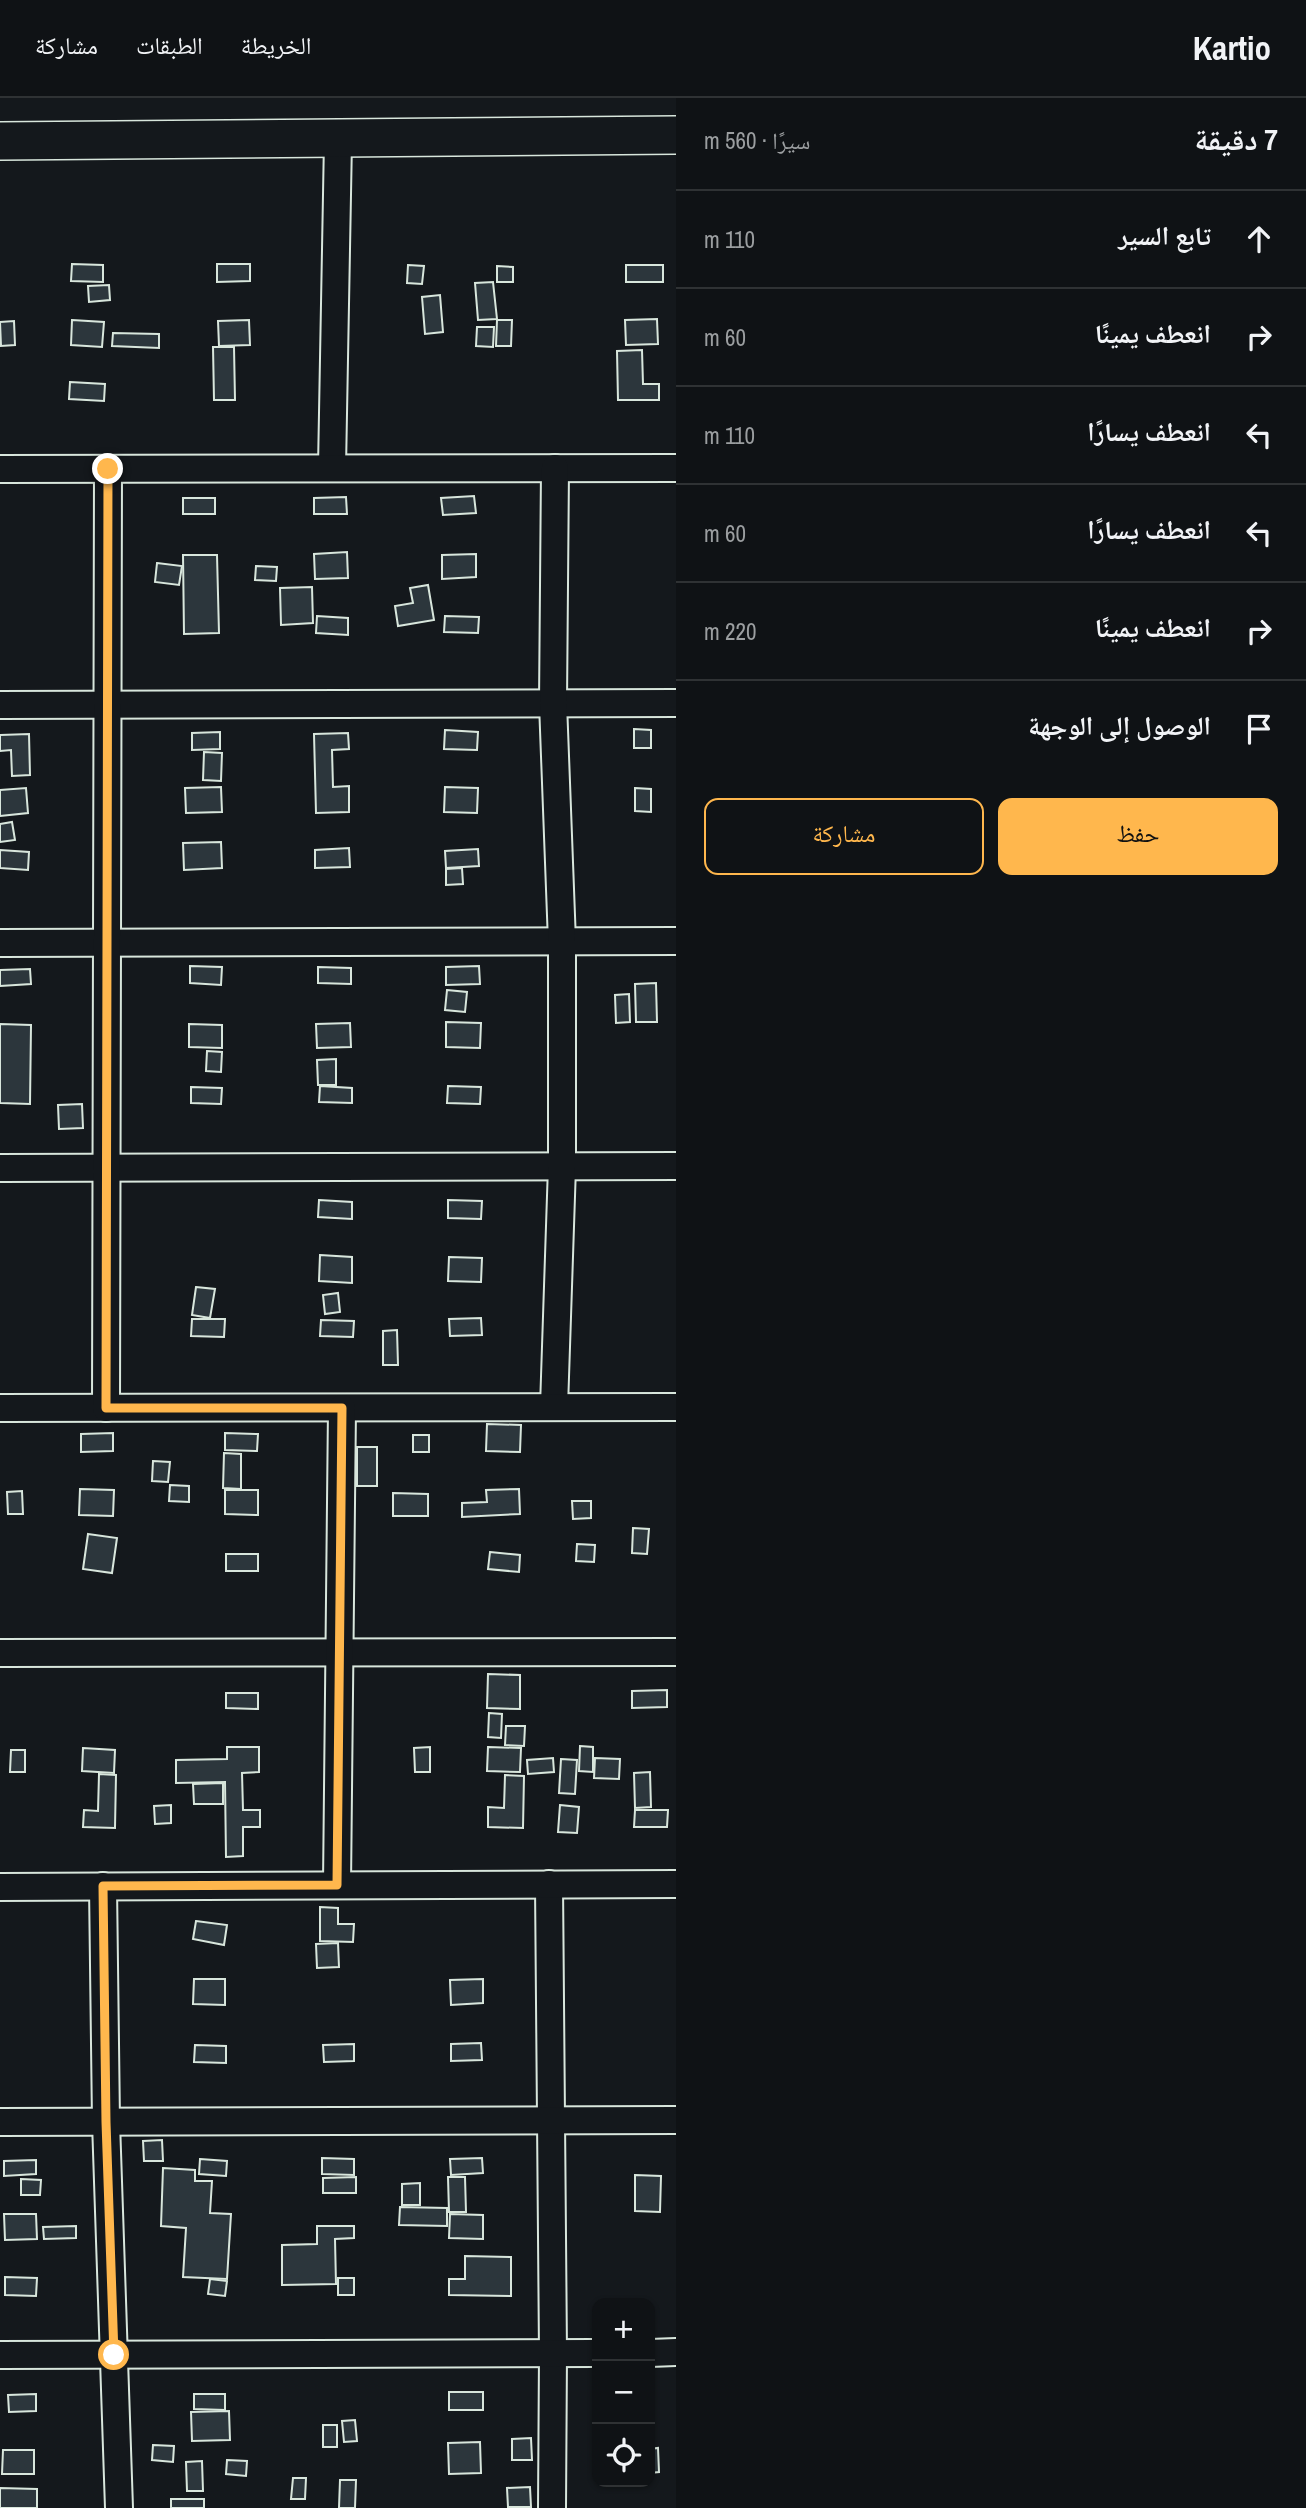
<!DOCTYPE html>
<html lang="ar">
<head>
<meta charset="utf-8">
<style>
	body { margin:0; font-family:"Archivo Narrow","Noto Naskh Arabic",sans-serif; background:#1d2022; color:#f1f3f6; direction:rtl }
	.controls { position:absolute; right:21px; bottom:21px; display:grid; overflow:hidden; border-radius:14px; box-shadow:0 2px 5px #0004 }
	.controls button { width:63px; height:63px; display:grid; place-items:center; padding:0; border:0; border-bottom:2px solid #2f3234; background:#0f1215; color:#f1f3f6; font:35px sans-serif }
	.stop { position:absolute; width:21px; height:21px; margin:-16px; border:5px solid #ffb74d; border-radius:50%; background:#fff }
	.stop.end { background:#ffb74d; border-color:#fff; box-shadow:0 2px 7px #0008 }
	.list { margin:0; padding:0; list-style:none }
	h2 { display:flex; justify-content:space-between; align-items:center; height:91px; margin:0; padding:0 28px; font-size:30px }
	h2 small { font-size:23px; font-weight:400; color:#9b9ea0 }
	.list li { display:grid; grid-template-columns:46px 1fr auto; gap:21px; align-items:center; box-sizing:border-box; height:98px; padding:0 28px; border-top:2px solid #2f3234 }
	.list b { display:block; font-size:26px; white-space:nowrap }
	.list em { font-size:23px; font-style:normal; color:#9b9ea0 }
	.actions { display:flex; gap:14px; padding:21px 28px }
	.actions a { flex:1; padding:16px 0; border:2px solid #ffb74d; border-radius:14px; text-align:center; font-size:24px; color:#ffb74d }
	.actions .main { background:#ffb74d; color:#111 }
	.icon { flex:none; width:38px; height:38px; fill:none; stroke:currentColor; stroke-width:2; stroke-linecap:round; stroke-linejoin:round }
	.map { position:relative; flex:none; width:676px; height:2410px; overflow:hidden; direction:ltr }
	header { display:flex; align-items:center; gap:42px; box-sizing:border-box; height:98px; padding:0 35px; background:#0f1215; border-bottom:2px solid #2f3234 }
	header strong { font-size:33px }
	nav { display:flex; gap:38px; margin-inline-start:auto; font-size:24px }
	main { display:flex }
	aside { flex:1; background:#0f1215 }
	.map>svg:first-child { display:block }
	.building { fill:#2c363c; stroke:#d8e6dc; stroke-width:2 }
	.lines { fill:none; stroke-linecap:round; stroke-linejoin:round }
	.street-casing { stroke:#d8e6dc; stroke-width:30 }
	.secondary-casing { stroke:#d8e6dc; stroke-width:40 }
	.street { stroke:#14181c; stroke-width:26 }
	.secondary { stroke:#14181c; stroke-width:37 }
	.route { stroke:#ffb74d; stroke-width:9 }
</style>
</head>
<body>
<header>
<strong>Kartio</strong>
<nav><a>الخريطة</a><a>الطبقات</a><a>مشاركة</a></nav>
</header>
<main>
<aside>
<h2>7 دقيقة<small>سيرًا · 560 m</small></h2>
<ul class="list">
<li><svg class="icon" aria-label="ahead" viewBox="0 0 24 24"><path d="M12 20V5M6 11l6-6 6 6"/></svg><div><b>تابع السير</b></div><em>110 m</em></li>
<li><svg class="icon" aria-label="right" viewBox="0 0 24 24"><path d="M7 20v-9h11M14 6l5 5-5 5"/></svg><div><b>انعطف يمينًا</b></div><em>60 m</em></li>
<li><svg class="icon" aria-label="left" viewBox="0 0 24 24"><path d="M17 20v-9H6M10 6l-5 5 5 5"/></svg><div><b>انعطف يسارًا</b></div><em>110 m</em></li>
<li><svg class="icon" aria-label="left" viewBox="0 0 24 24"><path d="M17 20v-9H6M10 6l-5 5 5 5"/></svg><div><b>انعطف يسارًا</b></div><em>60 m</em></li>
<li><svg class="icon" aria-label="right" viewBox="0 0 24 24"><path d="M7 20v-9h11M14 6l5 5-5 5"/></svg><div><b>انعطف يمينًا</b></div><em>220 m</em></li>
<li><svg class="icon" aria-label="arrive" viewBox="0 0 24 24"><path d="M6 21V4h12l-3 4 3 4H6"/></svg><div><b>الوصول إلى الوجهة</b></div></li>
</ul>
<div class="actions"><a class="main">حفظ</a><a>مشاركة</a></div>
</aside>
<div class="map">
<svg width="676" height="2410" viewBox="0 0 676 2410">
	<rect width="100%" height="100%" fill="#14181c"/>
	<!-- building -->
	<g class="building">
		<polygon points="72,166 103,167 103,184 71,183"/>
		<polygon points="217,166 250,166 250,183 217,184"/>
		<polygon points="408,167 424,168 422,186 407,185"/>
		<rect x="626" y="167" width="37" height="17"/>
		<polygon points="497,168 513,169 513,184 497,184"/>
		<polygon points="493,184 497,221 478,222 475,185"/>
		<polygon points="109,187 110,202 89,204 88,188"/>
		<polygon points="440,197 443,234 425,236 422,199"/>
		<polygon points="657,221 658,246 626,247 625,222"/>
		<polygon points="72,222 104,224 102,249 71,247"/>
		<polygon points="249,222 250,247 219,248 218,223"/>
		<polygon points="497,222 512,222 511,248 496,248"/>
		<polygon points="14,223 15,247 1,248 0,224"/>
		<polygon points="477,229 494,229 493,249 476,248"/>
		<polygon points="113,235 159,236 159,250 112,248"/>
		<polygon points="213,249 234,249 235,302 214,302"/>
		<polygon points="642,252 643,286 659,286 659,302 618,302 617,253"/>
		<polygon points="70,284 105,286 104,303 69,301"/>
		<polygon points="474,398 476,415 443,417 441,400"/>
		<polygon points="346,399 347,416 314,416 314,400"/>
		<rect x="183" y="400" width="32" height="16"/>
		<polygon points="347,454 348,480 315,481 314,456"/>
		<polygon points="476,456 476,479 442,481 442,457"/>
		<polygon points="183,457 217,457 219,535 184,536"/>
		<polygon points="157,465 182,468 179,487 155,484"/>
		<polygon points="256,468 277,469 276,483 255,482"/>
		<polygon points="428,487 434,522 398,528 395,508 413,505 410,490"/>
		<polygon points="312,489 313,525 281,527 280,490"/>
		<polygon points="317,518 348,520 348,537 316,535"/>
		<polygon points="445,518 479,519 478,535 444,534"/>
		<polygon points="634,631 651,632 651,650 634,650"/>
		<polygon points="445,632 478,634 477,652 444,651"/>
		<polygon points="220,634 220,651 192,652 192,635"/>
		<polygon points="348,635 349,651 332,652 333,689 349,688 349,714 316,715 314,636"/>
		<polygon points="29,636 30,677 12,678 11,652 0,653 0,637"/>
		<polygon points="204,654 222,655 221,683 203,682"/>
		<polygon points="221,689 222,714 186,715 185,690"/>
		<polygon points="445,689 478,690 477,715 444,714"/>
		<polygon points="26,690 28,715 0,718 0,692"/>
		<polygon points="635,690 651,691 651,714 635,713"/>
		<polygon points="12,724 15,742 0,744 0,726"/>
		<polygon points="221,744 222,770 184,772 183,745"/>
		<polygon points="349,750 350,769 315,770 315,752"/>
		<polygon points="478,751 479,768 446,770 445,753"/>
		<polygon points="0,752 29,754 28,772 0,770"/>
		<polygon points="462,770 463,786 446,787 446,771"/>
		<polygon points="190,868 222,869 221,887 190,885"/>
		<polygon points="479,868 480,886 446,887 446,869"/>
		<polygon points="318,869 351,870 351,886 318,885"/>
		<polygon points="30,871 31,886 0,888 0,872"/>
		<polygon points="656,885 657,924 636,924 635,886"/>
		<polygon points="447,892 467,894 465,914 445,912"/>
		<polygon points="629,896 630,924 616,925 615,897"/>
		<polygon points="446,924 481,925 480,950 446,949"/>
		<polygon points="350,925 351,949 317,950 316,926"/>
		<polygon points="0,926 31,927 30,1006 0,1005"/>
		<polygon points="189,926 222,927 222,950 189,949"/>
		<polygon points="207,953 222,954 221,974 206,973"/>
		<polygon points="336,961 336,987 318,987 317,962"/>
		<polygon points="320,988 352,990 352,1005 319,1004"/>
		<polygon points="448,988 481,989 480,1006 447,1005"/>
		<polygon points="191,989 222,990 221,1006 191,1005"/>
		<polygon points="82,1006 83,1030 59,1031 58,1007"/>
		<polygon points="319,1102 352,1104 352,1121 318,1119"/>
		<polygon points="448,1102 482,1103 481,1121 448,1120"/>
		<polygon points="320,1157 352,1159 352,1185 319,1183"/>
		<polygon points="449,1159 482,1160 481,1184 448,1183"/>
		<polygon points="196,1189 215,1191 210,1220 192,1217"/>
		<polygon points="338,1195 340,1214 325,1216 323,1197"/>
		<polygon points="481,1220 482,1237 450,1238 449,1221"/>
		<polygon points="192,1221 225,1221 224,1239 191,1238"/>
		<polygon points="321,1222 354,1223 353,1239 320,1238"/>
		<polygon points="397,1232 398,1267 383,1267 383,1233"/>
		<polygon points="487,1326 521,1327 520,1354 486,1353"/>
		<polygon points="113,1335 113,1353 81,1354 81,1336"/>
		<polygon points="225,1335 258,1336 257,1353 225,1352"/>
		<rect x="413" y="1337" width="16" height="17"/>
		<rect x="357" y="1349" width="20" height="39"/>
		<polygon points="224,1355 241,1356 241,1391 223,1390"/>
		<polygon points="153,1363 170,1364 168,1384 152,1383"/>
		<polygon points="170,1387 189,1388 189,1404 169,1403"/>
		<polygon points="80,1391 114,1392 113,1418 79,1417"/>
		<polygon points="519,1391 520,1416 462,1419 462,1405 487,1404 486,1392"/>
		<polygon points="225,1392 258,1392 258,1417 225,1416"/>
		<polygon points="22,1393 23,1416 8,1416 7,1394"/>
		<polygon points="393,1395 428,1396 428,1418 393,1418"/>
		<polygon points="572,1403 591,1403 591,1420 573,1421"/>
		<polygon points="633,1430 649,1431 647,1456 632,1455"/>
		<polygon points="88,1436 117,1440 112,1475 83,1471"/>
		<polygon points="577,1446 595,1447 594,1464 576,1463"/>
		<polygon points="490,1454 520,1457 519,1474 488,1471"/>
		<rect x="226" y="1456" width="32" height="17"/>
		<polygon points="488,1576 520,1577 520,1611 487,1610"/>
		<polygon points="667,1592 667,1609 632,1610 632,1593"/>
		<polygon points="226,1595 258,1595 258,1611 226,1610"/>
		<polygon points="489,1615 502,1616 501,1640 488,1639"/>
		<polygon points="506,1628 525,1628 524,1648 505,1647"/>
		<polygon points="580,1648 593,1649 593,1674 579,1673"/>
		<polygon points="227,1649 259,1649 259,1674 242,1675 243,1712 260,1712 260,1729 243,1729 243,1758 226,1759 225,1684 176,1685 176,1662 227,1661"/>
		<polygon points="430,1649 430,1674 415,1674 414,1650"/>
		<polygon points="488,1649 521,1650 520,1674 487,1673"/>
		<polygon points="83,1650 115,1652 114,1675 82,1673"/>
		<polygon points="11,1652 25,1652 25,1674 10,1674"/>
		<polygon points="553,1660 554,1674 528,1676 527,1662"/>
		<polygon points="595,1660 620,1661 619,1681 594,1680"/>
		<polygon points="561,1661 577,1662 575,1696 559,1695"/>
		<polygon points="650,1674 651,1709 635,1710 634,1675"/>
		<polygon points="99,1676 116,1677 115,1730 83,1729 84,1712 98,1713"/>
		<polygon points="505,1677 524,1678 523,1730 488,1729 488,1709 504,1710"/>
		<polygon points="223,1685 223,1706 194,1706 193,1686"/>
		<polygon points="171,1707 171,1725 155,1726 154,1708"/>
		<polygon points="560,1707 579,1709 577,1735 558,1734"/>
		<polygon points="635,1712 668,1712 667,1729 634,1729"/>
		<polygon points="320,1809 338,1810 338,1826 354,1826 353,1844 320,1843"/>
		<polygon points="196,1823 227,1827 224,1847 193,1841"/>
		<polygon points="338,1845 339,1869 317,1870 316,1846"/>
		<polygon points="194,1881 225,1881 225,1907 193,1906"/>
		<polygon points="483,1881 483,1905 451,1907 450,1882"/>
		<polygon points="481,1945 482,1962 451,1963 451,1946"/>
		<polygon points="354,1946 354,1963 324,1964 323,1947"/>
		<polygon points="195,1947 226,1948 226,1965 194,1964"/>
		<polygon points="162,2042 163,2063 144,2063 143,2043"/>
		<polygon points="322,2060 354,2061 354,2077 322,2076"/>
		<polygon points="482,2060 483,2075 451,2077 450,2061"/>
		<polygon points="200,2061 227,2063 226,2078 199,2076"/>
		<polygon points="36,2062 36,2076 4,2078 4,2063"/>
		<polygon points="163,2070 195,2072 195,2083 212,2083 210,2115 231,2116 227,2181 183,2179 186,2130 161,2128"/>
		<polygon points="635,2077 661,2078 660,2114 635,2113"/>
		<polygon points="356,2079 356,2095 323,2095 323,2080"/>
		<polygon points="448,2079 465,2079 466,2114 449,2114"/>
		<polygon points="21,2081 41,2082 40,2097 21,2097"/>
		<polygon points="420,2085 420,2107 402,2107 402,2086"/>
		<polygon points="400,2109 447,2110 447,2128 399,2127"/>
		<polygon points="4,2116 36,2116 37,2141 5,2142"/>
		<polygon points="450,2116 483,2117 483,2141 449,2140"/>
		<polygon points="76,2128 76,2140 44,2141 43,2129"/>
		<polygon points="317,2128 354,2128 354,2140 335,2141 336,2186 282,2187 282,2147 317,2146"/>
		<polygon points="465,2158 511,2159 511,2198 449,2197 449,2181 465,2181"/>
		<polygon points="5,2179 37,2180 36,2198 5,2197"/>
		<rect x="338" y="2180" width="16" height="17"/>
		<polygon points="210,2181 227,2183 225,2198 208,2196"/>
		<rect x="449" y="2294" width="34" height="18"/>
		<polygon points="36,2296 36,2313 9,2314 8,2297"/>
		<polygon points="194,2296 225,2296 225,2312 194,2311"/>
		<polygon points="229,2313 230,2342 192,2343 191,2314"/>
		<polygon points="355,2322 357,2343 344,2344 342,2323"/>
		<rect x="323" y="2327" width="14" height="22"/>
		<polygon points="531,2340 532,2362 512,2362 512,2341"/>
		<polygon points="480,2344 481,2375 449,2376 448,2345"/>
		<polygon points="153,2347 174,2348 173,2364 152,2362"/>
		<polygon points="658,2350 659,2374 650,2375 650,2351"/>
		<polygon points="3,2352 34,2352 34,2376 2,2376"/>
		<polygon points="227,2362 247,2363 246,2378 226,2376"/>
		<polygon points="202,2363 203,2393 187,2393 186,2364"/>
		<polygon points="293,2380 306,2380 305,2401 291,2401"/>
		<polygon points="340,2382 356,2382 355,2410 339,2410"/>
		<polygon points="530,2389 531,2409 508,2409 507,2390"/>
		<polygon points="0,2390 37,2391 37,2410 0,2410"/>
		<rect x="171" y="2401" width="33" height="9"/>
	</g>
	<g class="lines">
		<defs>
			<g id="street">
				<polyline points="332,370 338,42"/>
				<polyline points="0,371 676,370"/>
				<polyline points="0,607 676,605"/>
				<polyline points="0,845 676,843"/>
				<polyline points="0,1070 676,1068"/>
				<polyline points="554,1309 562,1068 562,844 553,605 555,370"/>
				<polyline points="0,1310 676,1309"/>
				<polyline points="106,1310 108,371"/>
				<polyline points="0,1555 676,1554"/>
				<polyline points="549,1786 553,2255 552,2410"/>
				<polyline points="337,1787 342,1310"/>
				<polyline points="103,1788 106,2024 119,2410"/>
				<polyline points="0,1789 676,1786"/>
				<polyline points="0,2024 676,2022"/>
				<polyline points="650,2255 676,2254"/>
				<polyline points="0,2257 597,2255"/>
			</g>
			<polyline id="secondary" points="0,43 676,37"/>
		</defs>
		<!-- street casing -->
		<use href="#street" class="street-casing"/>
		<!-- secondary casing -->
		<use href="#secondary" class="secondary-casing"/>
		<!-- street -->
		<use href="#street" class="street"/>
		<!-- secondary -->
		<use href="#secondary" class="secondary"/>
	</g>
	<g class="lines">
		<!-- route -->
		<polyline class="route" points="108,371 106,1310 342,1310 337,1787 103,1788 106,2024 114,2257"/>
	</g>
</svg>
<div class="controls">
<button>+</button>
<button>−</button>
<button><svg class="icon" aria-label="locate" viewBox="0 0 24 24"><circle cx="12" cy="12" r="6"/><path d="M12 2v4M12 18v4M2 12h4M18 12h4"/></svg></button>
</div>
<div class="stop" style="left:114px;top:2257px"></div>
<div class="stop end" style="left:108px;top:371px"></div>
</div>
</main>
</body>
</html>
